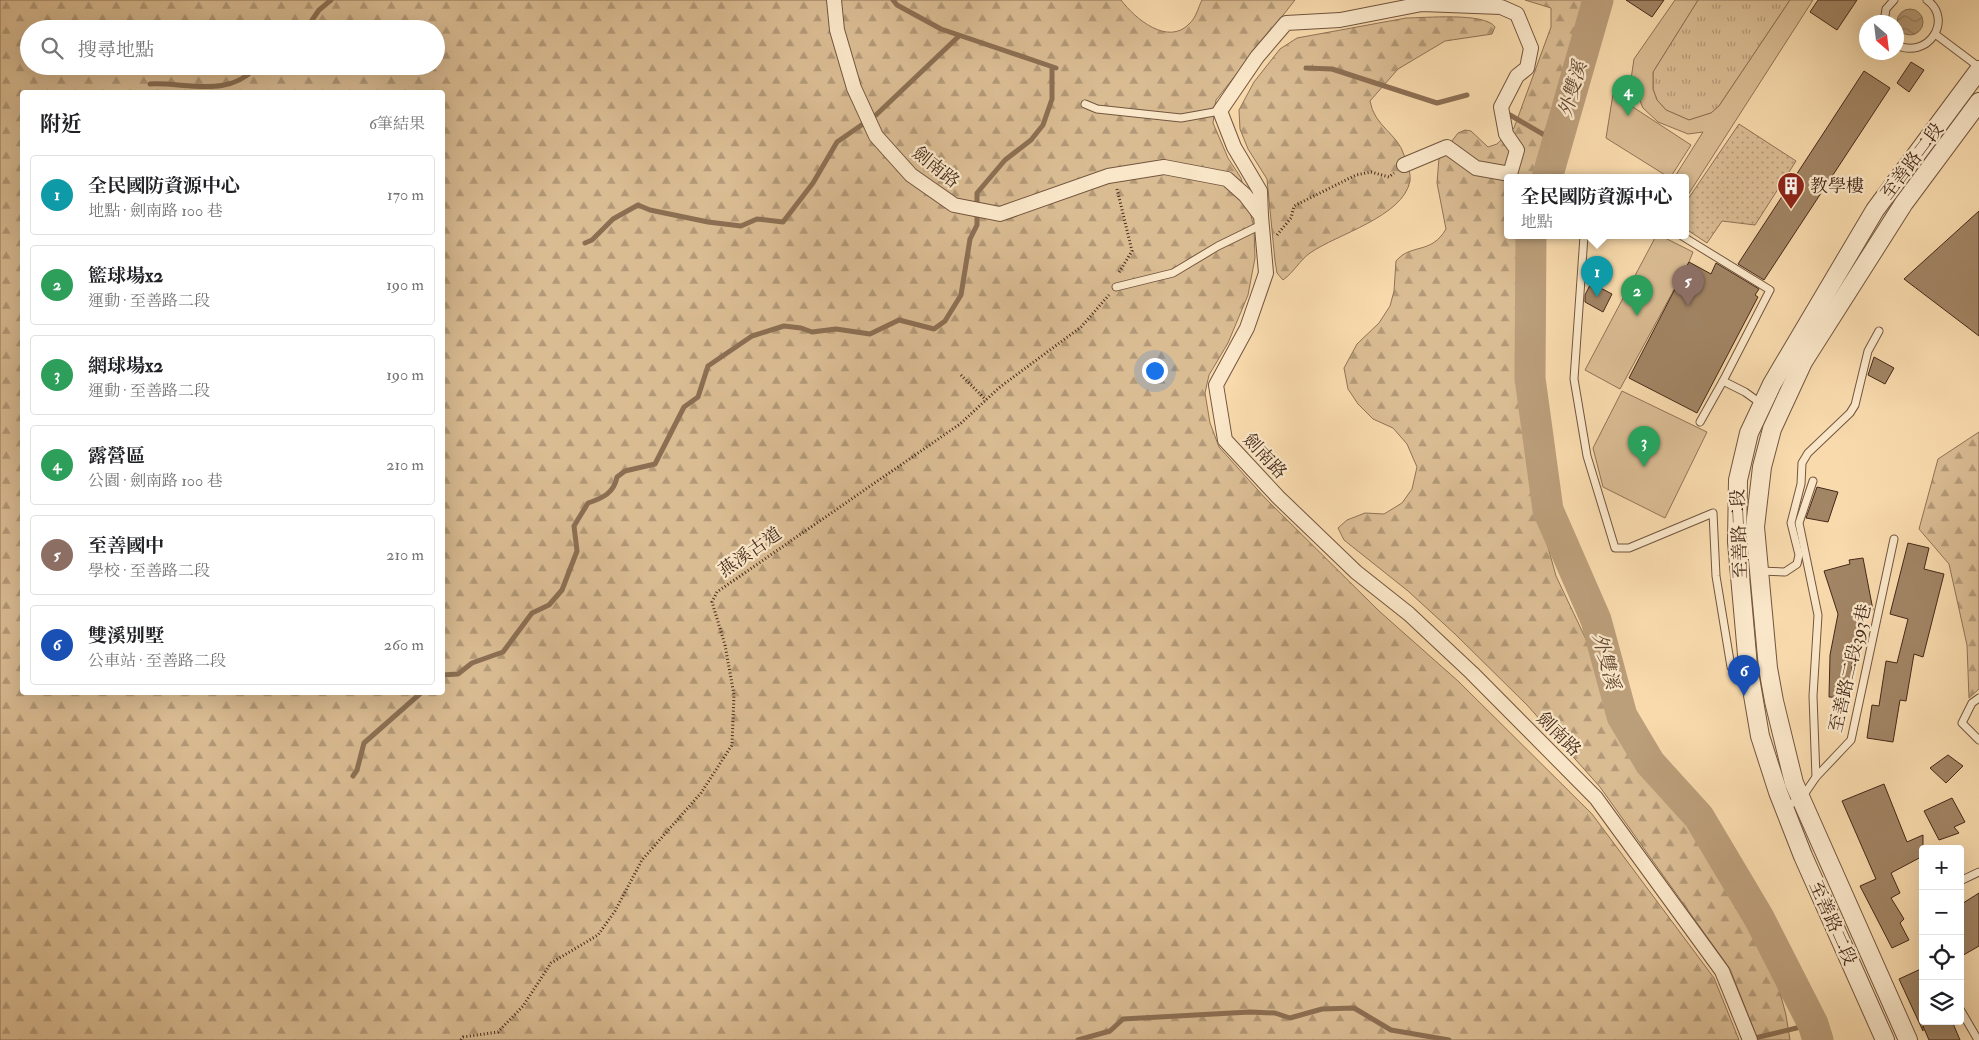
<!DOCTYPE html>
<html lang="zh-TW">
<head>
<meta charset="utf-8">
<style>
	body { margin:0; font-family:"IM FELL Double Pica","Noto Serif TC",serif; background:#f2f2f2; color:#202124 }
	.controls { position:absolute; right:15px; bottom:15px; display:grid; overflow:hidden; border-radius:5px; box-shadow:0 5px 20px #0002 }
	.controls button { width:45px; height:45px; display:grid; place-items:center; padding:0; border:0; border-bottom:1px solid #e0e0e0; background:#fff; color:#202124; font:25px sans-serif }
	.compass { position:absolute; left:1859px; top:15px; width:45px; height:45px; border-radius:50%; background:#fff; box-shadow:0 5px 20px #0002; rotate:152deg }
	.you { position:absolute; left:1154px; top:370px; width:18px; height:18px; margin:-12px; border:4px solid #fff; border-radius:50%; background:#1a73e8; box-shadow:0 0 0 8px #1a73e833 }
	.badge { display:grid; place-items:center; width:32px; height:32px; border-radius:50%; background:#8f2418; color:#fff; font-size:16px; font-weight:700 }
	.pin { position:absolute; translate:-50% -41px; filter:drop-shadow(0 1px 2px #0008) }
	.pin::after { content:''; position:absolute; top:26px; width:18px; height:15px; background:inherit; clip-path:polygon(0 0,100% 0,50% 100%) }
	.popup { position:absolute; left:1504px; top:174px; width:185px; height:65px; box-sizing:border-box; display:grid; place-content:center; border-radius:5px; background:#fff; filter:drop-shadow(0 1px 4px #0005); font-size:16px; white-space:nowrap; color:#757577 }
	.popup b { font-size:19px; color:#202124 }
	.popup::after { content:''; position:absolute; left:50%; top:100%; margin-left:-10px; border:10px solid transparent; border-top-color:#fff }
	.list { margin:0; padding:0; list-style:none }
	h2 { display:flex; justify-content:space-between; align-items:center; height:65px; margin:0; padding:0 20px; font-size:21px }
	h2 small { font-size:16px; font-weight:400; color:#757577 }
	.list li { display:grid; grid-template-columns:32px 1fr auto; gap:15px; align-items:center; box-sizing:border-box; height:80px; margin:0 10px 10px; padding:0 10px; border:1px solid #e0e0e0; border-radius:5px }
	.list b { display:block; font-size:19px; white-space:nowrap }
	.list p { margin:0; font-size:16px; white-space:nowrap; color:#757577 }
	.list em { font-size:16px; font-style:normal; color:#757577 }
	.icon { flex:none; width:28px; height:28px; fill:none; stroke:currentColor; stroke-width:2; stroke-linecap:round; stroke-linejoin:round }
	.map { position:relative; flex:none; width:1979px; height:1040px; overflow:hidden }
	.search { position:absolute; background:#fff; box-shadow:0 5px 20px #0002; left:20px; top:20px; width:425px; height:55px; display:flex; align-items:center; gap:12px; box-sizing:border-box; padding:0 18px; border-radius:28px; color:#757577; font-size:19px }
	.panel { position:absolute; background:#fff; box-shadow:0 5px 20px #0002; left:20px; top:90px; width:425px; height:605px; border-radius:5px }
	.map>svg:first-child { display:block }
	.grass { fill:url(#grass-tufts); stroke:#907256 }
	.forest { fill:url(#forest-firs); stroke:#907256; fill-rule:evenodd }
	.park { fill:#dabc93; stroke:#907256 }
	.garden { fill:url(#garden-dots); stroke:#907256 }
	.water { fill:url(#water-waves); stroke:#8c6f53 }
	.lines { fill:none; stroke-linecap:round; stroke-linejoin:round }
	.stream { stroke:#8c6f53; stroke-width:5 }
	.river { stroke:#bb9e7a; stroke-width:31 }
	.building { fill:#a28565; stroke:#452919 }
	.service-casing { stroke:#72553e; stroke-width:9 }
	.minor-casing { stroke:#72553e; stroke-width:16 }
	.tertiary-casing { stroke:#72553e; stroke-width:20 }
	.path { stroke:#452919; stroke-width:3; stroke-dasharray:1 2.5; stroke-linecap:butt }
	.service { stroke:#fae7c9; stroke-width:7 }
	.minor { stroke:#fae7c9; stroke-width:14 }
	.tertiary { stroke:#fae7c9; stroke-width:18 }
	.labels { text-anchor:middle; stroke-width:4.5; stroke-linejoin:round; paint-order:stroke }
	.street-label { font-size:18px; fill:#452919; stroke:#fae7c9 }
	.poi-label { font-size:18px; fill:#452919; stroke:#fae7c9; text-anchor:start }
	.water-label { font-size:19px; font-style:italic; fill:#624631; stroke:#fae7c9 }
</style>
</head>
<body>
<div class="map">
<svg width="1979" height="1040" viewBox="0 0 1979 1040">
	<defs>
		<pattern id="grass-tufts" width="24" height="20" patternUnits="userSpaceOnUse" patternTransform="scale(1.25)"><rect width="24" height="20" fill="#dabc93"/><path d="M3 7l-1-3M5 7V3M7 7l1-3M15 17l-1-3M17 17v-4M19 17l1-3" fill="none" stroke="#b39977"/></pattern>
		<pattern id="forest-firs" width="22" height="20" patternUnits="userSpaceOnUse" patternTransform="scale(1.25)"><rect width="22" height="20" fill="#dabc93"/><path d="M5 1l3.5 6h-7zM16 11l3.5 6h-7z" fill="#b39977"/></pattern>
		<pattern id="garden-dots" width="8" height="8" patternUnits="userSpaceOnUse" patternTransform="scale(1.25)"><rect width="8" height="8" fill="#dabc93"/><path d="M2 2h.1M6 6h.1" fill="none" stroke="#b39977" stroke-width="1.8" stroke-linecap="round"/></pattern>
		<pattern id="water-waves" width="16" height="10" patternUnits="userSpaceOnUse" patternTransform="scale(1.25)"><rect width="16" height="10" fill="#bb9e7a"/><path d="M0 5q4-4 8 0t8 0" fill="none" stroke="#9a8163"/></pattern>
	</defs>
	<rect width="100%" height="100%" fill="#f8daac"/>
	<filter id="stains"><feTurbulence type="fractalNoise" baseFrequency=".004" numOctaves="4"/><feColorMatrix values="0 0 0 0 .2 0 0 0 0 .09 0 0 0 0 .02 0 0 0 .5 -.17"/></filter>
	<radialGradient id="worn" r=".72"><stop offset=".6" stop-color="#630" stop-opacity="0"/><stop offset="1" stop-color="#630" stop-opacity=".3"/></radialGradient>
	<!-- grass -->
	<polygon class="grass" points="1698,0 1790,0 1719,106 1711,113 1689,120 1666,110 1657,100 1653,89 1653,72"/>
	<!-- forest -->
	<g class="forest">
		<path d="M0,0H1121C1135,19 1168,46 1189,24C1196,18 1198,8 1202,0H1295L1216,100L1213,123L1228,158L1241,178L1254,227L1255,258L1248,295L1228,343L1209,375L1205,393L1210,423L1219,447L1266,499L1379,611L1458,681L1592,814L1714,978L1739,1040H0ZM29,29H436V66H29ZM22,92H442V692H22Z"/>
		<path d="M1525,0H1585L1577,41L1538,178H1508V236H1523L1519,286L1518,371L1538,511L1556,576L1592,652L1607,700L1634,755L1701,843L1728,884L1775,974L1786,1015L1790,1040H1758L1730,969L1600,787L1527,705L1455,634L1408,591L1344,540L1338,528L1347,520L1365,513L1384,514L1402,503L1412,489L1417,467L1407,444L1393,428L1373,419L1358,404L1348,389L1344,368L1357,344L1379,323L1390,306L1394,291L1396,261C1411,243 1431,255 1446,229L1437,183L1439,158L1458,133L1465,130L1471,131L1488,147L1497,144L1514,128L1551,27V8Z"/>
		<path d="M1406,18C1424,18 1485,12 1495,27L1492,34L1445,41L1398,69L1370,101C1374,126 1398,134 1404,155C1407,162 1411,173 1410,181C1403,217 1337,234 1310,253C1300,260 1294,272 1283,280L1277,273L1275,261L1267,179L1248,149L1240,129L1239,110L1254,82L1280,49L1297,38Z"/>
		<polygon points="1979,432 1979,689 1969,698 1967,645 1949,564 1919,529 1938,459"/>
	</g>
	<!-- park -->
	<g class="park">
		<polygon points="1675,0 1698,0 1653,72 1653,89 1657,100 1666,110 1689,120 1711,113 1719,106 1790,0 1813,0 1686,198 1686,178 1674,178 1703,132 1688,134 1658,122 1643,108 1631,79 1634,59"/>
		<polygon points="1613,94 1691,145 1670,178 1606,138"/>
		<polygon points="1656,236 1661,236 1693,252 1689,262 1620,389 1585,370"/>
		<polygon points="1622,391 1707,432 1665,518 1603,487 1593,448"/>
	</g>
	<!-- garden -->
	<polygon class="garden" points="1739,124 1796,161 1755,225 1722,221 1707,243 1686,229 1686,202"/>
	<!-- water -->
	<circle class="water" cx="1910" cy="22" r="13"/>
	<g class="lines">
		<!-- stream -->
		<g class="stream">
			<polyline points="893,0 897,5 941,29 1056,68"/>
			<polyline points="306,29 319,10 331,0"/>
			<polyline points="1306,68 1332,69 1437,103 1467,95"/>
			<path d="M150,84C186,82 229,99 257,66"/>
			<polyline points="1510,115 1558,143"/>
			<polyline points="585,243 592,240 613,219 638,205 650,210 708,222 741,226 757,219 783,222 813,183 837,142 876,115 959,36"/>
			<path d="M442,675L458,674L472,663L503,652L532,613L549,605L562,590L577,551L574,526L588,503C603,498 614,493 617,477L625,471L655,464L684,407L698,397L708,366L752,336L784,326L801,328L812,332L836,329L870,334L899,320L934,329L945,321L961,295L970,239L977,225V193L1005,160L1031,140L1043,125L1052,99V68"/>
			<polyline points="353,776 357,770 364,743 422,692"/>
			<polyline points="1751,1039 1813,1024"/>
			<polyline points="1078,1040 1110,1031 1123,1019 1250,1012 1275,1013 1290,1018 1322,1009 1354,1008 1391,1030 1449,1040"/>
		</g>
		<!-- river -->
		<g class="river">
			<polyline points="1547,178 1598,0"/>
			<polyline points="1531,236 1530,378 1548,510 1596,620 1622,716 1650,763 1699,817 1759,918 1813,1024 1818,1040"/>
		</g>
	</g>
	<!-- building -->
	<g class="building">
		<polygon points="1626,0 1664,0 1652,17"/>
		<polygon points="1818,0 1857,0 1837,30 1810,12"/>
		<polygon points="1911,62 1924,70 1909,92 1897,83"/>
		<polygon points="1864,71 1890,88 1764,280 1738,264"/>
		<polygon points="1979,211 1979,336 1904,279"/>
		<polygon points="1689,262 1711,274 1716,263 1759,289 1755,295 1758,297 1697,413 1629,378"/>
		<polygon points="1591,283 1612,294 1603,312 1585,302 1585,295"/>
		<polygon points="1874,357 1894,368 1885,384 1868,375"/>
		<polygon points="1817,487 1838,492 1828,522 1806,518"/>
		<polygon points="1908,543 1929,548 1924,569 1944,574 1923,657 1914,654 1906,701 1900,700 1893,742 1867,738 1872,705 1879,706 1886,661 1897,663 1908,619 1890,614"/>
		<polygon points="1863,558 1873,610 1866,609 1858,649 1853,648 1850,698 1829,697 1830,655 1838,614 1824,571 1850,564 1849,560"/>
		<polygon points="1948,755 1963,766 1946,783 1930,768"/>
		<polygon points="1884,784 1907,842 1923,835 1923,856 1891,873 1900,893 1891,898 1904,919 1900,923 1909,940 1892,948 1860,886 1876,879 1842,801"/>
		<polygon points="1952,798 1965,822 1954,827 1959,833 1939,840 1924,811"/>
		<polygon points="1979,893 1979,946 1960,957 1960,905"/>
		<polygon points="1923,968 1923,1021 1952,1021 1960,1040 1929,1040 1923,1026 1923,1031 1899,979"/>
	</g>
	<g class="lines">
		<defs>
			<g id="service">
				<polyline points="1884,22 1886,9 1894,0"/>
				<polyline points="1935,34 1979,67"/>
				<path d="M1896,45C1928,60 1954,20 1927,0"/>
				<polyline points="1085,104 1097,109 1181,118 1220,111"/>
				<polyline points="1584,236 1574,379 1587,456 1615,548 1629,548 1713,513 1716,576 1731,667 1748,666"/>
				<polyline points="1682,236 1770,290 1723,381 1745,392 1763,405"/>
				<polyline points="1116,287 1173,273 1218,246 1261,225"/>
				<polyline points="1700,422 1723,381"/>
				<polyline points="1813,481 1799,523 1818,615 1813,696 1816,777"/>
				<polyline points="1759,571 1785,572 1797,564 1799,555 1791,523 1801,484 1802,463 1808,453 1850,413 1855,405 1868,351 1879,331"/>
				<polyline points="1979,698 1972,703 1962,723 1979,740"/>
				<polyline points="1784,807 1801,799 1816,777 1851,740 1894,539"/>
				<polyline points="1960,881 1979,872"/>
				<polyline points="1960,1009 1978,1040"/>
			</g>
			<g id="minor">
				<polyline points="834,0 837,30 854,88 876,136 911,175 954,205 1000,214 1108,176 1164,167 1227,179 1245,195 1261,216 1266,273 1247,328 1216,385 1225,440 1278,497 1356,572 1409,614 1472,673 1596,798 1722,971 1750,1040"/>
				<polyline points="1261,216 1260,191 1234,147 1220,111 1257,57 1286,23 1340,20 1422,4 1501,7 1517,14 1531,48 1527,68 1517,76 1501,107 1506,134 1517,150 1510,174 1476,168 1447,147 1404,165"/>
			</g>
			<g id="tertiary">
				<polyline points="1885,1040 1803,856 1778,792 1760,736 1748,666 1737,542 1738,480 1749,433 1772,384 1875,210 1979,70"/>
				<polyline points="1908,1040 1794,783 1774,701 1768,668 1755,527 1762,467 1772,429 1803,362 1904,203 1979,102"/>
			</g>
		</defs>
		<!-- service casing -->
		<use href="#service" class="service-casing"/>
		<!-- minor casing -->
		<use href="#minor" class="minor-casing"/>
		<!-- tertiary casing -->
		<use href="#tertiary" class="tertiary-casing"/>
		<!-- path -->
		<g class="path">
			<polyline points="1117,189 1132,251 1118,274"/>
			<polyline points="1277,235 1291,218 1294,206 1356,175 1371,172 1389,177 1394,173"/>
			<polyline points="961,375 986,400"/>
			<polyline points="461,1040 463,1037 498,1032 523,1006 551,963 598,935 615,911 642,860 701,793 732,745 734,695 725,645 712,602 717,592 960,424 1000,387 1081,327 1109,295"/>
		</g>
		<!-- service -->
		<use href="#service" class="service"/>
		<!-- minor -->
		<use href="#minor" class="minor"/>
		<!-- tertiary -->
		<use href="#tertiary" class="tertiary"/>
	</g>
	<!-- icons -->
	<defs>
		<symbol id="building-pin" viewBox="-11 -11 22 30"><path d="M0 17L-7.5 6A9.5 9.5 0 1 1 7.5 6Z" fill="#8f2418" stroke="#fae7c9"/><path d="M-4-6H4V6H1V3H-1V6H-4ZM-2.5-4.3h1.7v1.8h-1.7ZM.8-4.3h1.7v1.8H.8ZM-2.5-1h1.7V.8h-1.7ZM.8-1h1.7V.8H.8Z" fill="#fff"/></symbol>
	</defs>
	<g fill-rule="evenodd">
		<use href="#building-pin" x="1775" y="170" width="32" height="43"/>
	</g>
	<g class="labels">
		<!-- street labels -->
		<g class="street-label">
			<text transform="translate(1912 161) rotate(-53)" y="6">至善路二段</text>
			<text transform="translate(936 167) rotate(39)" y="6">劍南路</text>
			<text transform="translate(1265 456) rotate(47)" y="6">劍南路</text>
			<text transform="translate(1739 534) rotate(-92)" y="6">至善路二段</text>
			<text transform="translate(750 552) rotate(-35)" y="6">燕溪古道</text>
			<text transform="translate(1850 668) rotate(-77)" y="6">至善路二段393巷</text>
			<text transform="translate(1559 734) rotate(45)" y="6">劍南路</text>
			<text transform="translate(1833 923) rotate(66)" y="6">至善路二段</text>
		</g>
		<!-- poi labels -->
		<g class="poi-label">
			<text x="1810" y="192">教學樓</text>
		</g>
		<!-- water labels -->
		<g class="water-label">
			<text transform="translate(1572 89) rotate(-74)" y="7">外雙溪</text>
			<text transform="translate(1607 661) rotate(75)" y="7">外雙溪</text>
		</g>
	</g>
	<rect width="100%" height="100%" filter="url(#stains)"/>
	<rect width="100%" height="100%" fill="url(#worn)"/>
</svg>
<div class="controls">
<button>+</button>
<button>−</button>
<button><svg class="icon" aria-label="locate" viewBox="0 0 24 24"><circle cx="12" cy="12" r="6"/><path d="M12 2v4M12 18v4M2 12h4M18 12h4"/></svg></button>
<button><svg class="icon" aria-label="layers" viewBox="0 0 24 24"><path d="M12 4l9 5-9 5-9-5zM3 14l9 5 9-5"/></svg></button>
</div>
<svg class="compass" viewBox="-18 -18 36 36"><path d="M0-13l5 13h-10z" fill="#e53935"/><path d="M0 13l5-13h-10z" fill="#757577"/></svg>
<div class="you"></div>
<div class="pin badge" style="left:1597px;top:297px;background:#0f9aa8">1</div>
<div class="popup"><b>全民國防資源中心</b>地點</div>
<div class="pin badge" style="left:1637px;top:316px;background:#2e9e5b">2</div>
<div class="pin badge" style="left:1644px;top:467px;background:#2e9e5b">3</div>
<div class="pin badge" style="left:1628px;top:116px;background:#2e9e5b">4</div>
<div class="pin badge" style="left:1688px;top:306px;background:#8d6e63">5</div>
<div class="pin badge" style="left:1744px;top:696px;background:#1a4fb4">6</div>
<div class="search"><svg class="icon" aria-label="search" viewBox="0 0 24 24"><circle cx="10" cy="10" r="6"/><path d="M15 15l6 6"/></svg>搜尋地點</div>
<section class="panel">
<h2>附近<small>6筆結果</small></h2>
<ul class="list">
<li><span class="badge" style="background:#0f9aa8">1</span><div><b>全民國防資源中心</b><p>地點 · 劍南路 100 巷</p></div><em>170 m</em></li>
<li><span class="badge" style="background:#2e9e5b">2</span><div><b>籃球場x2</b><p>運動 · 至善路二段</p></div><em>190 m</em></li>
<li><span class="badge" style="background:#2e9e5b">3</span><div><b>網球場x2</b><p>運動 · 至善路二段</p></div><em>190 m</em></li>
<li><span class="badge" style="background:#2e9e5b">4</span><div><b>露營區</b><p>公園 · 劍南路 100 巷</p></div><em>210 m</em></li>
<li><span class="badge" style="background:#8d6e63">5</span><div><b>至善國中</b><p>學校 · 至善路二段</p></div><em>210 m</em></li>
<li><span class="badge" style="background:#1a4fb4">6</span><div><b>雙溪別墅</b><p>公車站 · 至善路二段</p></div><em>260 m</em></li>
</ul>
</section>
</div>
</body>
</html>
